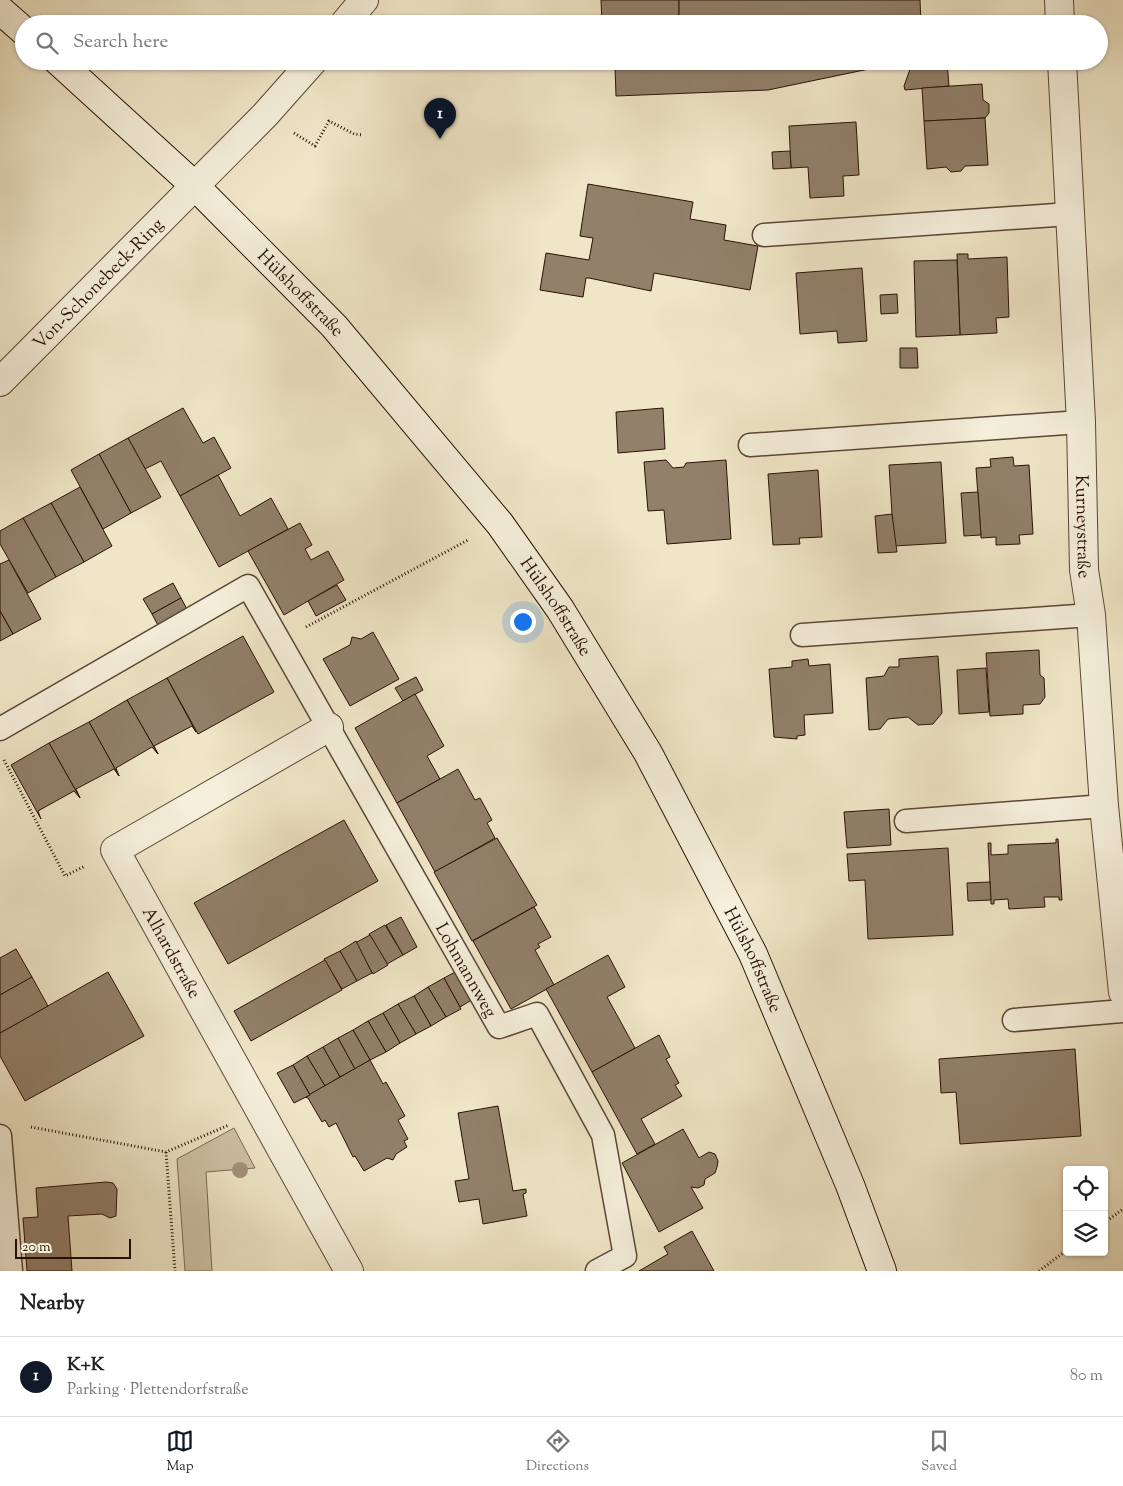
<!DOCTYPE html>
<html lang="en">
<head>
<meta charset="utf-8">
<style>
	body { margin:0; font-family:"Sorts Mill Goudy",serif; background:#f6f6f6; color:#222 }
	.controls { position:absolute; right:15px; bottom:15px; display:grid; overflow:hidden; border-radius:5px; box-shadow:0 1px 4px #0004 }
	.controls button { width:45px; height:45px; display:grid; place-items:center; padding:0; border:0; border-bottom:1px solid #e0e0e0; background:#fff; color:#222; font:25px sans-serif }
	.scale { position:absolute; left:15px; bottom:12px; width:116px; box-sizing:border-box; padding-left:5px; border:2px solid #2b1105; border-top:0; font-size:14px; line-height:18px; white-space:nowrap; color:#2b1105; -webkit-text-stroke:4px #f5efdb; paint-order:stroke }
	.you { position:absolute; left:522px; top:621px; width:18px; height:18px; margin:-12px; border:4px solid #fff; border-radius:50%; background:#1a73e8; box-shadow:0 0 0 8px #1a73e833 }
	.badge { display:grid; place-items:center; width:32px; height:32px; border-radius:50%; background:#111827; color:#fff; font-size:16px; font-weight:700 }
	.pin { position:absolute; translate:-50% -41px; filter:drop-shadow(0 1px 2px #0008) }
	.pin::after { content:''; position:absolute; top:26px; width:18px; height:15px; background:inherit; clip-path:polygon(0 0,100% 0,50% 100%) }
	.list { margin:0; padding:0; list-style:none }
	h2 { display:flex; justify-content:space-between; align-items:center; height:65px; margin:0; padding:0 20px; font-size:21px }
	h2 small { font-size:16px; font-weight:400; color:#767676 }
	.list li { display:grid; grid-template-columns:32px 1fr auto; gap:15px; align-items:center; box-sizing:border-box; height:80px; padding:0 20px; border-top:1px solid #e0e0e0 }
	.list b { display:block; font-size:19px; white-space:nowrap }
	.list p { margin:0; font-size:16px; white-space:nowrap; color:#767676 }
	.list em { font-size:16px; font-style:normal; color:#767676 }
	.icon { flex:none; width:28px; height:28px; fill:none; stroke:currentColor; stroke-width:2; stroke-linecap:round; stroke-linejoin:round }
	.map { position:relative; flex:none; width:1123px; height:1271px; overflow:hidden }
	.search { position:absolute; background:#fff; box-shadow:0 1px 4px #0004; left:15px; right:15px; top:15px; height:55px; display:flex; align-items:center; gap:12px; box-sizing:border-box; padding:0 18px; border-radius:28px; color:#767676; font-size:19px }
	.sheet { height:145px; background:#fff }
	nav { display:flex; justify-content:space-around; align-items:center; box-sizing:border-box; height:70px; border-top:1px solid #e0e0e0; background:#fff; font-size:14px; color:#767676 }
	nav a { display:grid; justify-items:center; gap:2px }
	nav .on { color:#111827 }
	.map>svg:first-child { display:block }
	.green { fill:#cec2a6; stroke:#7c6a56 }
	.building { fill:#91806a; stroke:#2b1105 }
	.lines { fill:none; stroke-linecap:round; stroke-linejoin:round }
	.lane-casing { stroke:#5c4636; stroke-width:25 }
	.street-casing { stroke:#5c4636; stroke-width:30 }
	.secondary-casing { stroke:#2b1105; stroke-width:30 }
	.path { stroke:#2b1105; stroke-width:3; stroke-dasharray:1 2.5; stroke-linecap:butt }
	.lane { stroke:#f5efdb; stroke-width:22 }
	.street { stroke:#f5efdb; stroke-width:28 }
	.secondary { stroke:#f5efdb; stroke-width:28 }
	.tree { fill:#a3937b }
	.labels { text-anchor:middle; stroke-width:5; stroke-linejoin:round; paint-order:stroke }
	.street-label { font-size:18px; fill:#2b1105; stroke:#f5efdb }
</style>
</head>
<body>
<div class="map">
<svg width="1123" height="1271" viewBox="0 0 1123 1271">
	<rect width="100%" height="100%" fill="#efe6c7"/>
	<filter id="stains"><feTurbulence type="fractalNoise" baseFrequency=".004" numOctaves="4"/><feColorMatrix values="0 0 0 0 .2 0 0 0 0 .09 0 0 0 0 .02 0 0 0 .5 -.17"/></filter>
	<radialGradient id="worn" r=".72"><stop offset=".6" stop-color="#630" stop-opacity="0"/><stop offset="1" stop-color="#630" stop-opacity=".3"/></radialGradient>
	<!-- green -->
	<polygon class="green" points="234,1128 255,1168 206,1172 212,1271 185,1271 177,1159"/>
	<!-- building -->
	<g class="building">
		<polygon points="601,0 679,0 679,24 602,24"/>
		<polygon points="679,0 920,0 921,24 679,24"/>
		<polygon points="603,61 674,61 673,64 603,67"/>
		<polygon points="674,61 894,61 893,64 768,90 616,96 615,67 673,64"/>
		<polygon points="913,61 947,61 949,86 905,90 904,86"/>
		<polygon points="982,84 983,100 989,104 989,113 985,118 924,121 922,88"/>
		<polygon points="985,118 988,165 965,166 961,171 951,172 946,167 927,169 924,121"/>
		<polygon points="856,122 859,175 843,176 844,196 810,198 808,167 791,168 789,126"/>
		<polygon points="790,151 791,168 773,169 772,152"/>
		<polygon points="588,184 693,202 690,219 726,225 724,240 758,246 750,290 654,273 651,291 589,278 586,278 583,297 540,290 546,253 589,260 593,238 580,236"/>
		<polygon points="957,254 968,254 968,259 1007,257 1009,317 996,318 997,333 960,335"/>
		<polygon points="957,260 960,335 916,337 914,261"/>
		<polygon points="862,268 867,341 838,343 837,331 800,334 796,273"/>
		<polygon points="897,294 898,313 881,314 880,295"/>
		<polygon points="900,348 917,348 918,368 900,368"/>
		<polygon points="183,408 203,443 214,437 231,468 180,496 161,461 145,469 128,438"/>
		<polygon points="663,408 665,449 618,453 616,412"/>
		<polygon points="128,438 161,497 131,513 99,454"/>
		<polygon points="99,454 131,513 103,529 71,470"/>
		<polygon points="1013,457 1014,466 1029,465 1033,534 1019,535 1020,544 996,545 996,537 981,538 976,468 991,467 990,459"/>
		<polygon points="666,460 673,468 684,467 686,463 726,460 731,539 667,544 664,510 648,511 644,462"/>
		<polygon points="941,462 946,543 894,546 889,465"/>
		<polygon points="818,470 822,537 799,538 800,544 773,545 768,474"/>
		<polygon points="218,475 240,516 271,498 288,529 219,567 180,496"/>
		<polygon points="80,487 112,546 84,562 51,503"/>
		<polygon points="978,492 981,535 964,536 961,493"/>
		<polygon points="51,503 84,562 56,577 23,518"/>
		<polygon points="892,514 897,552 878,553 875,516"/>
		<polygon points="23,518 56,577 28,593 0,544 0,531"/>
		<polygon points="300,523 312,545 305,549 311,560 328,551 344,580 284,615 248,551"/>
		<polygon points="9,560 41,619 13,634 0,611 0,564"/>
		<polygon points="173,583 181,598 152,614 143,599"/>
		<polygon points="337,585 346,600 316,616 308,601"/>
		<polygon points="181,598 189,613 160,629 152,614"/>
		<polygon points="0,611 13,634 0,641"/>
		<polygon points="373,632 399,679 350,706 323,659 350,645 352,637 361,639"/>
		<polygon points="243,636 274,692 198,734 167,678"/>
		<polygon points="1039,650 1040,675 1044,678 1045,697 1040,704 1023,705 1023,714 990,716 986,653"/>
		<polygon points="938,656 942,713 933,724 918,725 908,717 888,719 880,729 869,730 866,678 884,676 889,667 899,667 899,659"/>
		<polygon points="808,659 809,666 830,664 833,713 804,715 805,735 797,736 797,739 774,737 769,669 792,667 792,661"/>
		<polygon points="986,668 989,712 959,714 957,670"/>
		<polygon points="416,677 423,690 403,701 395,688"/>
		<polygon points="167,678 196,732 192,726 154,746 158,754 127,700"/>
		<polygon points="415,694 444,746 427,756 440,779 397,803 355,728"/>
		<polygon points="127,700 158,754 152,747 116,768 119,776 89,722"/>
		<polygon points="89,722 119,776 114,769 76,789 80,798 49,743"/>
		<polygon points="49,743 80,798 74,791 38,811 41,819 11,765"/>
		<polygon points="458,769 475,800 480,798 492,820 487,823 495,838 435,872 397,803"/>
		<polygon points="889,809 891,845 847,848 844,812"/>
		<polygon points="344,820 378,881 228,964 194,903"/>
		<polygon points="497,838 537,905 472,941 434,872"/>
		<polygon points="1056,839 1058,839 1062,900 1059,900 1059,897 1044,897 1045,907 1009,909 1008,899 994,900 994,904 991,904 988,843 991,843 991,855 1008,854 1008,845 1056,843"/>
		<polygon points="948,848 953,935 868,939 865,880 849,881 847,854"/>
		<polygon points="990,882 991,900 968,901 967,883"/>
		<polygon points="534,907 551,937 538,944 540,947 535,950 554,985 511,1009 473,941"/>
		<polygon points="401,917 417,947 403,955 386,925"/>
		<polygon points="385,925 403,955 387,964 369,934"/>
		<polygon points="370,935 388,965 373,974 355,943"/>
		<polygon points="356,941 372,973 357,981 340,951"/>
		<polygon points="16,949 32,977 0,995 0,958"/>
		<polygon points="340,951 357,981 342,989 324,959"/>
		<polygon points="608,955 625,987 607,997 635,1048 592,1072 546,989"/>
		<polygon points="325,960 342,990 251,1041 234,1011"/>
		<polygon points="459,970 475,998 460,1007 444,978"/>
		<polygon points="108,972 144,1036 25,1101 0,1056 0,1033"/>
		<polygon points="32,977 48,1006 0,1033 0,995"/>
		<polygon points="444,978 461,1009 446,1017 428,987"/>
		<polygon points="428,987 446,1017 431,1026 414,996"/>
		<polygon points="414,996 431,1026 416,1034 398,1004"/>
		<polygon points="398,1004 416,1034 400,1043 383,1013"/>
		<polygon points="383,1013 400,1043 386,1052 368,1021"/>
		<polygon points="368,1021 386,1052 370,1060 353,1030"/>
		<polygon points="353,1030 370,1060 355,1069 338,1038"/>
		<polygon points="659,1035 670,1057 666,1059 679,1083 675,1085 682,1096 641,1119 655,1144 637,1154 592,1072"/>
		<polygon points="338,1038 355,1069 340,1077 323,1047"/>
		<polygon points="323,1047 340,1077 325,1086 307,1056"/>
		<polygon points="1075,1049 1081,1136 960,1144 956,1092 941,1093 939,1059"/>
		<polygon points="307,1056 325,1086 310,1095 293,1065"/>
		<polygon points="370,1060 383,1084 386,1082 405,1116 398,1120 408,1139 404,1141 407,1147 396,1154 393,1160 387,1158 364,1171 355,1156 353,1157 336,1123 329,1127 325,1120 322,1122 308,1098 305,1097"/>
		<polygon points="293,1065 310,1095 294,1103 277,1073"/>
		<polygon points="498,1106 513,1191 526,1189 526,1193 523,1194 527,1216 483,1224 479,1199 459,1202 455,1181 469,1179 458,1113"/>
		<polygon points="683,1129 699,1158 709,1152 715,1154 718,1161 717,1167 715,1173 705,1179 704,1185 698,1188 691,1187 703,1208 659,1232 622,1163"/>
		<polygon points="106,1182 113,1183 117,1189 116,1216 110,1218 102,1214 68,1216 72,1271 27,1271 23,1218 38,1217 36,1188"/>
		<polygon points="692,1231 714,1271 639,1271 668,1254 664,1247"/>
	</g>
	<g class="lines">
		<defs>
			<g id="lane">
				<polyline points="764,235 1070,214"/>
				<polyline points="750,445 1081,422"/>
				<polyline points="802,635 1091,615"/>
				<path id="s1" d="M0,729L248,586L499,1027L537,1014L603,1135L625,1256L597,1271"/>
				<polyline points="906,821 1104,806"/>
				<polyline points="1014,1020 1123,1011"/>
				<polyline points="0,1136 11,1271"/>
			</g>
			<g id="street">
				<polyline points="1059,0 1060,24"/>
				<polyline points="344,24 364,0"/>
				<path id="s2" d="M1062,61L1081,422L1084,570L1091,615L1104,806L1123,992"/>
				<path id="s3" d="M0,382L265,115L313,61"/>
				<path id="s4" d="M329,727L115,850L349,1271"/>
			</g>
			<g id="secondary">
				<polyline points="0,10 24,31"/>
				<path id="s5" d="M58,61L195,186L334,326L500,524L560,609L648,753L753,954L850,1185L882,1271"/>
			</g>
		</defs>
		<!-- lane casing -->
		<use href="#lane" class="lane-casing"/>
		<!-- street casing -->
		<use href="#street" class="street-casing"/>
		<!-- secondary casing -->
		<use href="#secondary" class="secondary-casing"/>
		<!-- path -->
		<g class="path">
			<polyline points="294,133 315,146 329,121 354,134 363,135"/>
			<polyline points="306,627 468,540"/>
			<polyline points="4,760 65,876 85,866"/>
			<polyline points="31,1127 166,1152 229,1125"/>
			<polyline points="166,1152 175,1271"/>
			<polyline points="1104,1223 1123,1209"/>
			<polyline points="1039,1271 1067,1250"/>
		</g>
		<!-- lane -->
		<use href="#lane" class="lane"/>
		<!-- street -->
		<use href="#street" class="street"/>
		<!-- secondary -->
		<use href="#secondary" class="secondary"/>
	</g>
	<!-- trees -->
	<circle class="tree" cx="240" cy="1170" r="8"/>
	<g class="labels">
		<!-- street labels -->
		<g class="street-label">
			<text dy="6" stroke="none"><textPath href="#s3" startOffset="139">Von-Schonebeck-Ring</textPath></text>
			<text dy="6" stroke="none"><textPath href="#s5" startOffset="336">Hülshoffstraße</textPath></text>
			<text dy="6" stroke="none"><textPath href="#s2" startOffset="466">Kurneystraße</textPath></text>
			<text dy="6" stroke="none"><textPath href="#s5" startOffset="741">Hülshoffstraße</textPath></text>
			<text dy="6" stroke="none"><textPath href="#s4" startOffset="364">Alhardstraße</textPath></text>
			<text dy="6" stroke="none"><textPath href="#s5" startOffset="1146">Hülshoffstraße</textPath></text>
			<text dy="6" stroke="none"><textPath href="#s1" startOffset="728">Lohmannweg</textPath></text>
		</g>
	</g>
	<rect width="100%" height="100%" filter="url(#stains)"/>
	<rect width="100%" height="100%" fill="url(#worn)"/>
</svg>
<div class="controls">
<button><svg class="icon" aria-label="locate" viewBox="0 0 24 24"><circle cx="12" cy="12" r="6"/><path d="M12 2v4M12 18v4M2 12h4M18 12h4"/></svg></button>
<button><svg class="icon" aria-label="layers" viewBox="0 0 24 24"><path d="M12 4l9 5-9 5-9-5zM3 14l9 5 9-5"/></svg></button>
</div>
<div class="scale">20 m</div>
<div class="you"></div>
<div class="pin badge" style="left:440px;top:139px">1</div>
<div class="search"><svg class="icon" aria-label="search" viewBox="0 0 24 24"><circle cx="10" cy="10" r="6"/><path d="M15 15l6 6"/></svg>Search here</div>
</div>
<section class="sheet">
<h2>Nearby<small></small></h2>
<ul class="list">
<li><span class="badge">1</span><div><b>K+K</b><p>Parking · Plettendorfstraße</p></div><em>80 m</em></li>
</ul>
</section>
<nav>
<a class="on"><svg class="icon" aria-label="map" viewBox="0 0 24 24"><path d="M3 6l6-2 6 2 6-2v14l-6 2-6-2-6 2zM9 4v14M15 6v14"/></svg>Map</a>
<a><svg class="icon" aria-label="directions" viewBox="0 0 24 24"><path d="M12 3l9 9-9 9-9-9zM9 14v-3h6M13 9l2 2-2 2"/></svg>Directions</a>
<a><svg class="icon" aria-label="saved" viewBox="0 0 24 24"><path d="M7 4h10v16l-5-4-5 4z"/></svg>Saved</a>
</nav>
</body>
</html>
